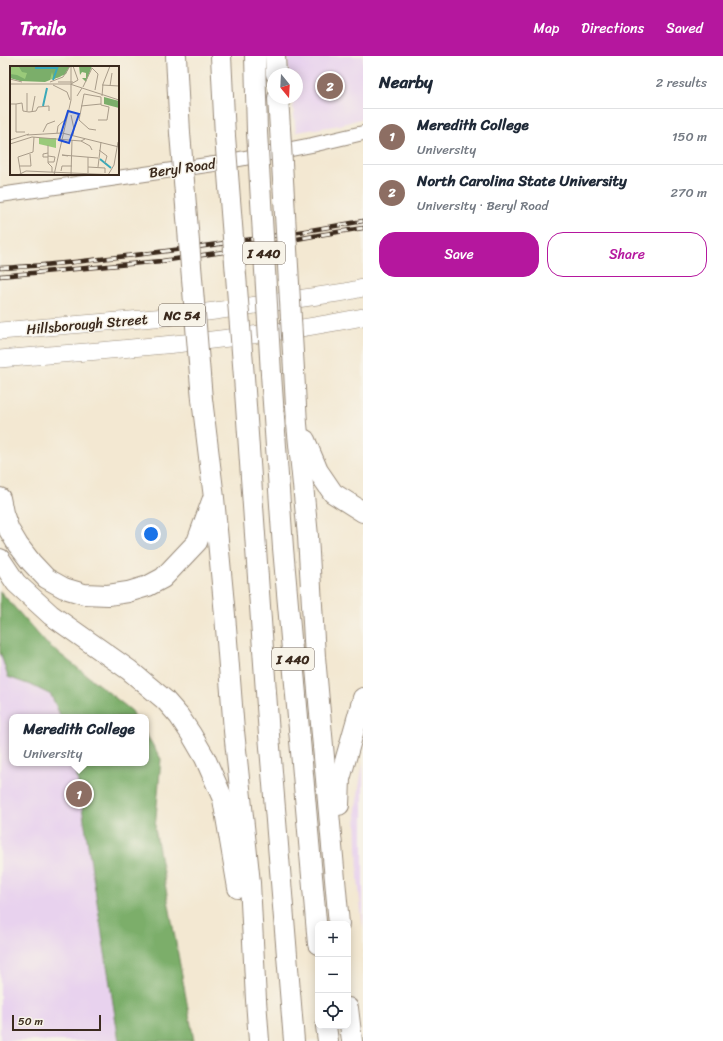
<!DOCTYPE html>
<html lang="en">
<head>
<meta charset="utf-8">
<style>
	body { margin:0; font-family:Sriracha,sans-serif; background:#f2f2f3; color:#1f2937 }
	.controls { position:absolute; right:12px; bottom:12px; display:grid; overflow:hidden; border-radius:8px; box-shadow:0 2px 10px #0003 }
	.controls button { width:36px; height:36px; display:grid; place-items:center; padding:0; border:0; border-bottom:1px solid #e0e1e3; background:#fff; color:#1f2937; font:20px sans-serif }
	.compass { position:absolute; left:267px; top:12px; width:36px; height:36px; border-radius:50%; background:#fff; box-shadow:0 2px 10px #0003; rotate:162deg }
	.scale { position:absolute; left:12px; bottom:10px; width:89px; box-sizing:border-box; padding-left:4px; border:2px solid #3b2a1e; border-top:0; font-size:11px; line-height:14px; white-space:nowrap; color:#3b2a1e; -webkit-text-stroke:3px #f7f3e8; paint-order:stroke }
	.you { position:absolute; left:151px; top:478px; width:14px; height:14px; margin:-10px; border:3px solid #fff; border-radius:50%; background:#1a73e8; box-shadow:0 0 0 6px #1a73e833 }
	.badge { display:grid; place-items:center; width:26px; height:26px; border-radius:50%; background:#b5179e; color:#fff; font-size:13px; font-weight:700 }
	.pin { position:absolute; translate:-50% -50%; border:2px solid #fff; box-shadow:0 1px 4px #0006 }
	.popup { position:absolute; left:9px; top:658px; width:140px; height:52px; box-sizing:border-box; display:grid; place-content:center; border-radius:8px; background:#fff; filter:drop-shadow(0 1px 3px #0005); font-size:13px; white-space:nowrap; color:#747a83 }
	.popup b { font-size:15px; color:#1f2937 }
	.popup::after { content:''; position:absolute; left:50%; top:100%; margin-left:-8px; border:8px solid transparent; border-top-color:#fff }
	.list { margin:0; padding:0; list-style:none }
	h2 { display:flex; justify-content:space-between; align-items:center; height:52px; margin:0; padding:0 16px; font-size:17px }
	h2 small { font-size:13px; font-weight:400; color:#747a83 }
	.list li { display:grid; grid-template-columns:26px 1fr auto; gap:12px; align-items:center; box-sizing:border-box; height:56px; padding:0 16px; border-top:1px solid #e0e1e3 }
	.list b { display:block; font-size:15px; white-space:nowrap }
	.list p { margin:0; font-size:13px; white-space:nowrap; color:#747a83 }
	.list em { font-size:13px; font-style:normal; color:#747a83 }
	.actions { display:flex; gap:8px; padding:12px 16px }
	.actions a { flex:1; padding:9px 0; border:1px solid #b5179e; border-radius:16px; text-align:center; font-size:14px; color:#b5179e }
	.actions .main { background:#b5179e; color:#fff }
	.icon { flex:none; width:22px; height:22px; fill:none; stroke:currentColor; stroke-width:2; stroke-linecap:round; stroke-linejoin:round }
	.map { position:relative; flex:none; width:363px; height:985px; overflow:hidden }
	header { display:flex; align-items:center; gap:24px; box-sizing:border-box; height:56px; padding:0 20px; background:#b5179e; color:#fff }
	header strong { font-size:19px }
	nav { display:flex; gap:22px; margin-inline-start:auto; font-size:14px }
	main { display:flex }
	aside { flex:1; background:#fff }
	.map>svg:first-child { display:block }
	.built { fill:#e8d2ee }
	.forest { fill:#7bae6a; stroke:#5b6c44 }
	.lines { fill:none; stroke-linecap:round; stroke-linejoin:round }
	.minor-casing { stroke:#978978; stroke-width:16 }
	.major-casing { stroke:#978978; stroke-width:18 }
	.highway-casing { stroke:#978978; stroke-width:22 }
	.minor { stroke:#fff; stroke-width:14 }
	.major { stroke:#fff; stroke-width:17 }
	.highway { stroke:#fff; stroke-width:20 }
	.rail-casing { stroke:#3b2a1e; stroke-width:4.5 }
	.rail { stroke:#f7f3e8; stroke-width:3; stroke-dasharray:9; stroke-linecap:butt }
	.highway-bridge-casing { stroke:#978978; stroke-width:22; stroke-linecap:butt }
	.highway-bridge { stroke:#fff; stroke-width:20 }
	.labels { text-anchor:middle; stroke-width:3; stroke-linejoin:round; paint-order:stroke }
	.shield { fill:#f7f3e8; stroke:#73665b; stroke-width:1 }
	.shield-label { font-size:13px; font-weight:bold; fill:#3b2a1e }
	.street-label { font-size:14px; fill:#3b2a1e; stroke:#f7f3e8 }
	.inset-river { fill:none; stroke:#3aa9b9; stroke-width:2 }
	.inset-road { fill:none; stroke:#a99c8a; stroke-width:1 }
	.view { fill:#1d4ed8; fill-opacity:0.15; stroke:#1d4ed8; stroke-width:2 }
	.inset-edge { fill:none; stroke:#3b2a1e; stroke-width:2 }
</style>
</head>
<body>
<header>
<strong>Trailo</strong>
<nav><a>Map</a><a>Directions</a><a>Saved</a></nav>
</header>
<main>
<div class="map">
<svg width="363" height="985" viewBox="0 0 363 985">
	<rect width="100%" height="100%" fill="#f7f3e8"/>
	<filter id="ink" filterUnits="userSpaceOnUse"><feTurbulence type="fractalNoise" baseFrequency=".025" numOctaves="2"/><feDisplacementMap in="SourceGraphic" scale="8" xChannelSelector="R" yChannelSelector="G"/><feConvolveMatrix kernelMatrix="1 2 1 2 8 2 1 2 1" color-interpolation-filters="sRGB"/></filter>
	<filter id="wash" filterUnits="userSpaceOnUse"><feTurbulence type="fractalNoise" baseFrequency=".012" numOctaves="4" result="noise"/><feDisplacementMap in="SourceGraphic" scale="16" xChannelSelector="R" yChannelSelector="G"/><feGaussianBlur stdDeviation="0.9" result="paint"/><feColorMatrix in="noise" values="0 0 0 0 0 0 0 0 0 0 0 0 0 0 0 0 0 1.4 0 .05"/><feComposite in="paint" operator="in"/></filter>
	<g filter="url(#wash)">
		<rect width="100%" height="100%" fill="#f3e8d2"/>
		<!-- built -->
		<g class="built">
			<polygon points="287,0 363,0 363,62 340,69 296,76 292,42 297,42 297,18 289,18"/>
			<polygon points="0,535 46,587 132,655 135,661 12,661 12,707 146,707 146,678 161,703 155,773 194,985 0,985"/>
			<polygon points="363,706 363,873 358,823 356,751"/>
		</g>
		<!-- forest -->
		<g class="forest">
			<polygon points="0,535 46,587 132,655 135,661 61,661 51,639 33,630 8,621 0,596"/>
			<polygon points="146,678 161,703 155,773 194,985 119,985 75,707 146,707"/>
		</g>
	</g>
	<g filter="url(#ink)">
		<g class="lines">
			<defs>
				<polyline id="minor" points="0,139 214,108 312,89 363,77"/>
				<g id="major">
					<polyline points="0,275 166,261 215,255 345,236 363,232"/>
					<path d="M0,303C121,293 244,285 363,261"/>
				</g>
				<g id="highway">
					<polyline points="176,0 180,77"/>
					<polyline points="221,0 225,80"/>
					<polyline points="255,0 257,76"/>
					<polyline points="275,0 276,18"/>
					<polyline points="278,42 280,72"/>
					<polyline points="294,314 297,368 308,480 315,601 339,868"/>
					<polyline points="271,318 283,492 318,888"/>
					<polyline points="244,321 269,679 294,985"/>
					<polyline points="202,343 214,442 225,559 234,675 250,827 256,944 259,985"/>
					<polyline points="305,384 318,415 333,437 363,456"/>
					<polyline points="0,442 3,457 9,474 18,489 31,506 46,522 64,532 84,538 108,539 128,536 148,530 163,522 197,486 212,445"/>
					<polyline points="0,503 16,527 51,559 129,614 165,644 179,660 191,678 205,702 223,743 238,832"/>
					<polyline points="339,749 340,723 363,642"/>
					<polyline points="348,952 352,985"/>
					<polyline points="326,970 328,985"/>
				</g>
			</defs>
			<!-- minor casing -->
			<use href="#minor" class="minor-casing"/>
			<!-- major casing -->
			<use href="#major" class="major-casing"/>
			<!-- highway casing -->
			<use href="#highway" class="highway-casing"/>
			<!-- minor -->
			<use href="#minor" class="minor"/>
			<!-- major -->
			<use href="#major" class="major"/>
			<!-- highway -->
			<use href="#highway" class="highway"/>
			<defs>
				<g id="rail">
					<path d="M0,212C50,210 101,203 151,197C222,188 292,178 363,165"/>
					<polyline points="0,220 162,205 237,194 319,179 363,172"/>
				</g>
			</defs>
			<!-- rail casing -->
			<use href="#rail" class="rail-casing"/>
			<!-- rail -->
			<use href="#rail" class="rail"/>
			<defs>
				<g id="highway-bridge">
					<polyline points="280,72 294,314"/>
					<polyline points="257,76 271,318"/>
					<polyline points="180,77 202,343"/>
					<polyline points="225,80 244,321"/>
				</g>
			</defs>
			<!-- highway-bridge casing -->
			<use href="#highway-bridge" class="highway-bridge-casing"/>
			<!-- highway-bridge -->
			<use href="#highway-bridge" class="highway-bridge"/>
		</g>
	</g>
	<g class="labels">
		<!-- shield labels -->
		<g class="shield">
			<rect x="243" y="186" width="42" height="22" rx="3"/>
			<rect x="159" y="248" width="46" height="22" rx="3"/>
			<rect x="272" y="592" width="42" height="22" rx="3"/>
		</g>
		<g class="shield-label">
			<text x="264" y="202">I 440</text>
			<text x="182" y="264">NC 54</text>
			<text x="293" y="608">I 440</text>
		</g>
		<!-- street labels -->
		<g class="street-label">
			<text transform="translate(182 112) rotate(-8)" y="5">Beryl Road</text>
			<text transform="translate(87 268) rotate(-5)" y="5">Hillsborough Street</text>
		</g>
	</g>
	<!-- overview -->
	<g transform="translate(10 10)">
		<rect width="109" height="109" fill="#f3e8d2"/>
		<path d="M1,0H59L50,11L39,14H10L0,11ZM29,72H46V82L29,78Z" fill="#9aca7a"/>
		<path d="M60,0L56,8L44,13L42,6L40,14L35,16L10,15L0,12V8L7,9L15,13L17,7L12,6L9,1ZM69,0H82L76,16L72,12H76V7L72,6L70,9ZM94,31L109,35V42L94,38Z" fill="#7bae6a"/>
		<path class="inset-river" d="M25,2H47M43,14L48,0M33,40L37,22M90,93L101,102"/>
		<path class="inset-road" d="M0,13L12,16M40,16L53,11L60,0M48,16H63M0,18H60L72,22L67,30M61,18L68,14L63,0M43,19L57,26L60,34M92,19L109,20M100,20L102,7M73,21L82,2L88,8L85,24M72,22L109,34M92,30L93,18L100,0M0,38H6V66H15M6,38L12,37L13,45L19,46L26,45L28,41L39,40V45M71,40L91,38M17,45V27M22,46L25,30M61,49L64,63L63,69M86,64L79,63L69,54L74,28L91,31V39L99,41L97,54H88M33,66L37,58L45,55M47,67L48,60L57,52M17,69L52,67L109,81M0,74L19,68M71,75L80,80L82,84M0,78L22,71L71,75L75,73M38,79V97L42,101V106M89,84L97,90L95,97M58,90L52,89L88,92M8,91L23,86L24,71M8,91L11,109M38,91H33V88L38,87M38,96H44L45,91L38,90M9,100H21L20,88M78,101L95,102V107M88,101L91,76M51,105L52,100H62M78,107V91M8,109L16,105L108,109M44,109L61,34V0M61,109L62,74M98,109L104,99L108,76"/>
		<path class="view" d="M58,45L69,48L59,77L49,74Z"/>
		<rect width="109" height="109" class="inset-edge"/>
	</g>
</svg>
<div class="controls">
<button>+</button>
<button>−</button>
<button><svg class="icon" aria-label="locate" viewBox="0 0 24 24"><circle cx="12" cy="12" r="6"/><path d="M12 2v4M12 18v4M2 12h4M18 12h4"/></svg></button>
</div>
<svg class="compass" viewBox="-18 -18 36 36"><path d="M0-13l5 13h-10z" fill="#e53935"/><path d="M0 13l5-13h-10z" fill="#747a83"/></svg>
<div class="scale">50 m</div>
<div class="you"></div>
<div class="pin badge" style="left:79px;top:738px;background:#8d6e63">1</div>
<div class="popup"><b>Meredith College</b>University</div>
<div class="pin badge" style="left:330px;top:30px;background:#8d6e63">2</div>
</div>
<aside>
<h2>Nearby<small>2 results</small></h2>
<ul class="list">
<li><span class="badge" style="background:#8d6e63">1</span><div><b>Meredith College</b><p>University</p></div><em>150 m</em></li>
<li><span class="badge" style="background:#8d6e63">2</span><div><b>North Carolina State University</b><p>University · Beryl Road</p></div><em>270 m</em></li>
</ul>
<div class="actions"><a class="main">Save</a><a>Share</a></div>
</aside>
</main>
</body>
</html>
